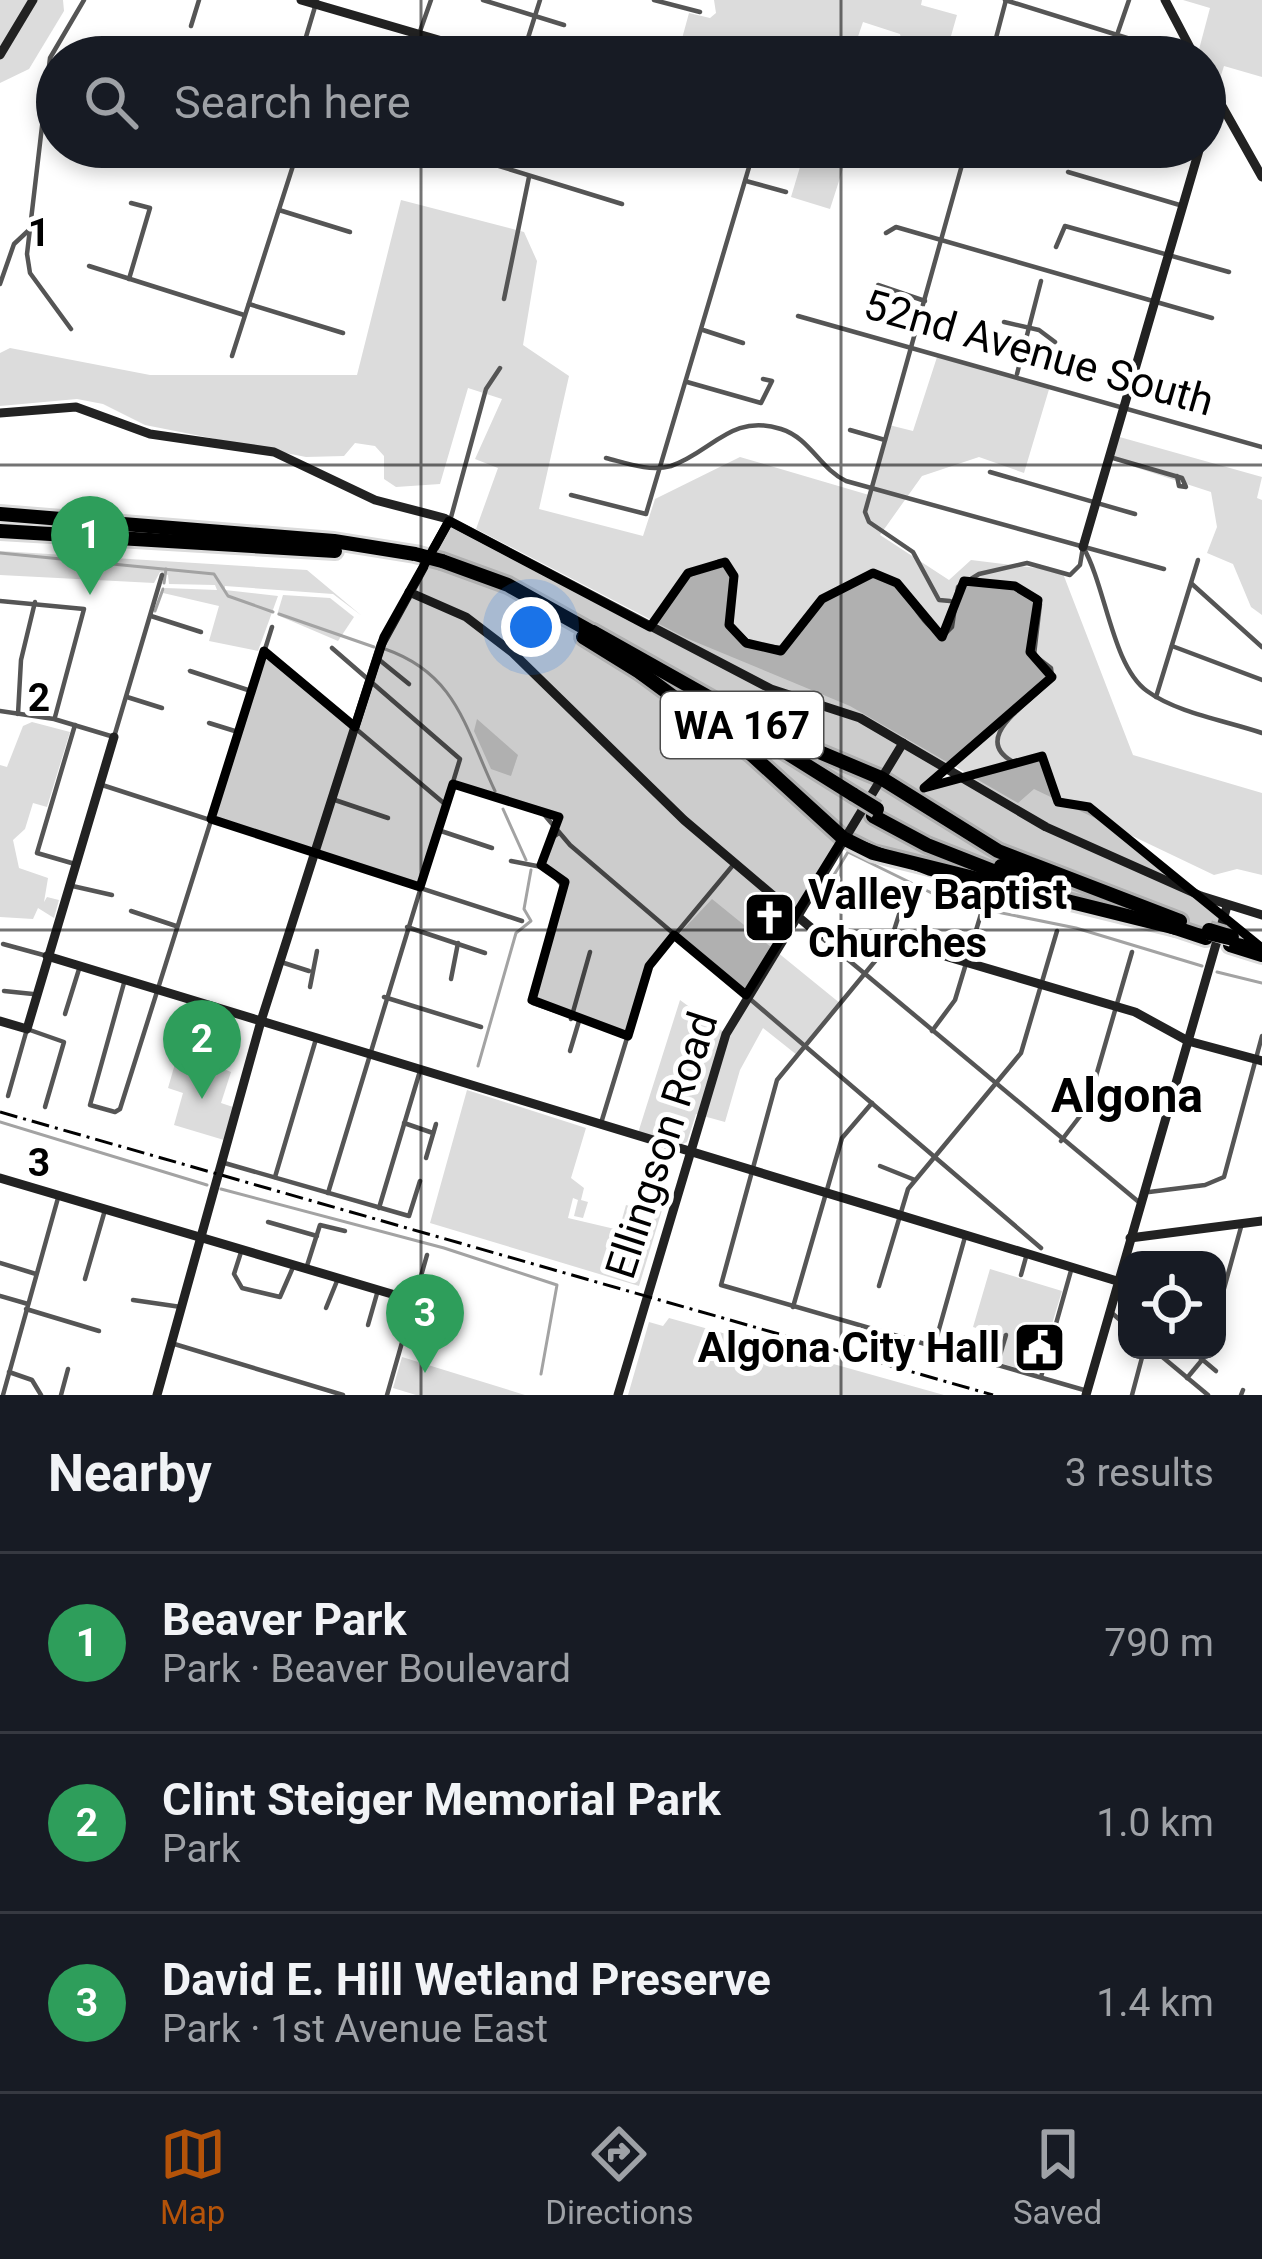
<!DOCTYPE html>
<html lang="en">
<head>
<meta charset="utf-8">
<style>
	body { margin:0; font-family:Roboto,sans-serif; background:#20242c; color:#f1f3f6 }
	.controls { position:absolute; right:36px; bottom:36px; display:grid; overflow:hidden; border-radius:24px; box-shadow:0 6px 18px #0003 }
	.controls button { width:108px; height:108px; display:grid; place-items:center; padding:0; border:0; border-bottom:3px solid #363941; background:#171b24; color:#f1f3f6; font:60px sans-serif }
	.you { position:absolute; left:531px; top:627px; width:42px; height:42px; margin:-30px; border:9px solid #fff; border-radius:50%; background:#1a73e8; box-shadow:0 0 0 18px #1a73e833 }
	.badge { display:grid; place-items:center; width:78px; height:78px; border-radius:50%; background:#b45309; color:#fff; font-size:39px; font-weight:700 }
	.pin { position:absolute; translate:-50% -99px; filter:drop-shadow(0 3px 6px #0008) }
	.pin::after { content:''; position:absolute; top:63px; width:42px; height:36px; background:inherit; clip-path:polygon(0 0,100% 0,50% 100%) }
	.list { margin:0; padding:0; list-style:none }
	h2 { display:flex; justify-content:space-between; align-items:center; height:156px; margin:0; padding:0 48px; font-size:51px }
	h2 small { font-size:39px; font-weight:400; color:#9ea1a6 }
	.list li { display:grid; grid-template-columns:78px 1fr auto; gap:36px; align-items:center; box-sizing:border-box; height:180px; padding:0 48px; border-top:3px solid #363941 }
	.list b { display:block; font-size:45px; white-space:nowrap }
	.list p { margin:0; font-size:39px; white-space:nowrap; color:#9ea1a6 }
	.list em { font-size:39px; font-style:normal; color:#9ea1a6 }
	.icon { flex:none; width:66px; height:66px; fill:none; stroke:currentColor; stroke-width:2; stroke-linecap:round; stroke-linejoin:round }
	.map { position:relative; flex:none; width:1262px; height:1395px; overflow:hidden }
	.search { position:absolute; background:#171b24; box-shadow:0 6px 18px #0003; left:36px; right:36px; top:36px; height:132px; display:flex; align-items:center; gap:30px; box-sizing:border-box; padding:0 42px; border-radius:66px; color:#9ea1a6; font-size:45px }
	.sheet { height:696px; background:#171b24 }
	nav { display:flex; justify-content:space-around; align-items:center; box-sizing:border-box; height:168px; border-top:3px solid #363941; background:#171b24; font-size:33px; color:#9ea1a6 }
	nav a { display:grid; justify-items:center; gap:6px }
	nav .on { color:#b45309 }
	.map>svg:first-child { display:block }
	.green { fill:#dcdcdc }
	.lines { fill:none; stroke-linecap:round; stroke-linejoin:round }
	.stream { stroke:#a3a3a3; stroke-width:3 }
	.highway-casing { stroke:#dbdbdb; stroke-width:20 }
	.street { stroke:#555; stroke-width:4.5 }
	.secondary { stroke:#222; stroke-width:9 }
	.highway { stroke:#000; stroke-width:14 }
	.rail { stroke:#000; stroke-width:3; stroke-dasharray:18 6 3 6; stroke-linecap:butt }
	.highway-bridge-casing { stroke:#dbdbdb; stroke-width:20; stroke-linecap:butt }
	.highway-bridge { stroke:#000; stroke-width:14 }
	.marked { fill:#000; fill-opacity:0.2; stroke:#000; stroke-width:9; stroke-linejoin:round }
	.grid { fill:none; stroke:#000; stroke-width:3; stroke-opacity:0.55 }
	.labels { text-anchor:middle; stroke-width:10; stroke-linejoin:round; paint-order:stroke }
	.shield { fill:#fff; stroke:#4c4c4c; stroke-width:3 }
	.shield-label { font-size:39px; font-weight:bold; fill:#000 }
	.street-label { font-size:42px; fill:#000; stroke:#fff }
	.poi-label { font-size:42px; font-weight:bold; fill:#000; stroke:#fff; text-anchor:start }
	.quarter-label { font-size:48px; font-weight:bold; fill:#000; stroke:#fff }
	.grid-label { font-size:39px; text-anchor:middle; font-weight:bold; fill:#000; stroke:#fff; stroke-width:10; stroke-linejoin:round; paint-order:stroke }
</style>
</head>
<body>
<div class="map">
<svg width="1262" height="1395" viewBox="0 0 1262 1395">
	<rect width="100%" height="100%" fill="#fff"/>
	<!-- green -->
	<g class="green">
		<polygon points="0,0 63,0 64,11 29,69 0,83"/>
		<polygon points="714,0 922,0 921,5 957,15 945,57 905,57 900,34 863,22 851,57 677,57 689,13 710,18 716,13"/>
		<polygon points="1183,0 1262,0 1262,77 1224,66 1215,94 1205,76 1205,57 1197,57 1210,8"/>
		<polygon points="757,147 826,147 848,153 830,209 791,197 800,167 756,153"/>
		<polygon points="401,200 524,232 537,261 523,345 569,376 539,509 643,536 655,499 740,457 869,495 889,425 913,431 938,354 1050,386 1024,473 979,457 922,476 880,535 949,580 971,560 1062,571 1133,755 1262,793 1262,875 1237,869 1214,875 1034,789 1018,803 850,706 686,638 476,529 498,468 475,459 502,399 468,388 440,484 396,487 384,479 384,456 375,446 355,443 344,456 306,457 145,425 103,404 77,399 0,406 0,353 10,348 150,375 357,375"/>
		<polygon points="1116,436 1262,477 1257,498 1262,500 1262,615 1251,607 1233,564 1207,553 1217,527 1211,492 1110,459"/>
		<polygon points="0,551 307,570 362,616 333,594 225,586 225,590 278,596 258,651 209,641 219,606 163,593 165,588 217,590 215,585 169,584 168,575 160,572 154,583 0,575"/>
		<polygon points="283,595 330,598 354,617 338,641 277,615"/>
		<polygon points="477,719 518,755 511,776 491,769 474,731"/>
		<polygon points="32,722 70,732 47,807 33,803 25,829 13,840 19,868 48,878 44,902 47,897 59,900 54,918 38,908 33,919 0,917 0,765 7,767 23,726"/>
		<polygon points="712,899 841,1004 797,1055 763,1028 740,1070 725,1122 696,1114 687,1142 680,1145 638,1133 680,1000 725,1033 745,995 679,934"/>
		<polygon points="179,1050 231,1072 221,1103 233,1107 224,1140 174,1125 183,1093 168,1088"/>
		<polygon points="467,1090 586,1128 571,1178 584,1188 581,1200 588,1202 583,1218 574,1216 578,1200 573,1198 568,1218 619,1230 626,1205 657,1214 666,1197 639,1286 430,1223"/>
		<polygon points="990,1269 1062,1291 1037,1374 1000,1363 1007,1338 973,1327"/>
		<polygon points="669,1318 944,1395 628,1395 649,1322 663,1326"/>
		<polygon points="402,1357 525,1395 416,1395 393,1388"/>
	</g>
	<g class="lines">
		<!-- stream -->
		<g class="stream">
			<polyline points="0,553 214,574 228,596 273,612"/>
			<polyline points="164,583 166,569"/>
			<polyline points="155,611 163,589"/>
			<polyline points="279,614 374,647"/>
			<path d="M385,649C457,674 465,728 495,791"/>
			<polyline points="503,809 526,860"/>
			<polyline points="829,883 848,852 952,903 1076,928 1202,966"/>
			<polyline points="1217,972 1262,983"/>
			<polyline points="478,1066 516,933 531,921 524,909 531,870"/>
			<polyline points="0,1122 207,1185"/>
			<polyline points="221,1189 444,1248 557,1285 541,1374"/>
		</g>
		<defs>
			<g id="highway">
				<polyline points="0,514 334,541 415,554"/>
				<polyline points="0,531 335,551"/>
				<polyline points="442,561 508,585 599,636"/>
				<polyline points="593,632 767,730 881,778 998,851 1180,921"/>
				<polyline points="583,637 646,676"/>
				<polyline points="641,673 752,755 843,838 873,853 1176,928"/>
				<polyline points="755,733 854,795"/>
				<polyline points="873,816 927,845 1011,878"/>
				<polyline points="1001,866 1054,883"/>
				<polyline points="1170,926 1206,938"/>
				<polyline points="1230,945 1262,955"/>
			</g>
		</defs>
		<!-- highway casing -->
		<use href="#highway" class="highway-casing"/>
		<!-- street -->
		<g class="street">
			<polyline points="483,0 564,25"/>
			<polyline points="654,0 700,12"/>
			<polyline points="1005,0 1188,57"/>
			<polyline points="191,26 199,0"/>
			<polyline points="1118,32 1129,0"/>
			<polyline points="300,57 317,0"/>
			<polyline points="411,57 431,0"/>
			<polyline points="522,57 540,0"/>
			<polyline points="991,57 1006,0"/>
			<polyline points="437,147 622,204"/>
			<polyline points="975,147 1016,159"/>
			<polyline points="489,162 494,147"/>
			<polyline points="1068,172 1183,206"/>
			<polyline points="746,181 786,192"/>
			<polyline points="279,210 350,232"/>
			<polyline points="886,233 896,227 1212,318"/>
			<polyline points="1056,247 1065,226 1229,272"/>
			<polyline points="89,266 244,315"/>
			<polyline points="129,279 150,208 131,203"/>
			<polyline points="0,284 14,244 29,230"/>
			<polyline points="878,285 925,301"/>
			<polyline points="504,299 529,177"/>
			<polyline points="249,304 343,333"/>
			<polyline points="798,316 1262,447"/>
			<polyline points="1004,322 1039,330 1055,342"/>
			<polyline points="71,329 30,273 27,254 50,58 84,0"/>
			<polyline points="703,330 743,343"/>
			<polyline points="232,356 299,147"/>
			<polyline points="1017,374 1041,281"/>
			<polyline points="687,382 761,403 772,381 763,379"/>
			<polyline points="850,430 885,440"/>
			<path d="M606,458C626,463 649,472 671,466C712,452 731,413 781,429C810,438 820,469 846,481L1164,569"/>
			<polyline points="1113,458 1182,478 1186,487 1179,486 1177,476"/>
			<polyline points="990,472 1135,514"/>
			<polyline points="571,495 646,514 755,147"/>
			<polyline points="450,521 486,389 500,368"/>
			<path d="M1083,547C1106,586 1112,666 1147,691C1177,713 1227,721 1262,733"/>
			<path d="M964,581L1019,588L1040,604L1034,655L1051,668L1052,677C1036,701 963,738 1017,764L1042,756L1059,800L1089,807L1188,886"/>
			<polyline points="1192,584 1262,647"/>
			<polyline points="0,601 84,609 55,717"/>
			<polyline points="950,601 939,600 913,552 869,522 865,512 967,147"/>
			<polyline points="151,616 201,632"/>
			<path d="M651,627L683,578L720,561L733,572L731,626L751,645L782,648L822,599L875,573C910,581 915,625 944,635L952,627L958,587L979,574L1027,563L1070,575L1080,565L1083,547"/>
			<polyline points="1172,646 1262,680"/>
			<polyline points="264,651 446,805"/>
			<polyline points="377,658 409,684"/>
			<polyline points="190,671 251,691"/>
			<polyline points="127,697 162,708"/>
			<polyline points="1156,697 1198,560"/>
			<polyline points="0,711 54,719 114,737 162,575"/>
			<polyline points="18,714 21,660 35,602"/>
			<polyline points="209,723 238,732"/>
			<polyline points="99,784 522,921"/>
			<polyline points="453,784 542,812 570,845 1041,1248"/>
			<polyline points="332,799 388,818"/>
			<polyline points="438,830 492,848"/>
			<polyline points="511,861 547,868 563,886 533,1003 628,1036"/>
			<polyline points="542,863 549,840 559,833"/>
			<polyline points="75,864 37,853 75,725"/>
			<polyline points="68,885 112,895"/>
			<polyline points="904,899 890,943 777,1080 721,1285 1084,1390"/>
			<polyline points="131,911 176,926"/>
			<polyline points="407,927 485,953"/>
			<polyline points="822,938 1140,1203"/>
			<polyline points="3,944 47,956"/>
			<polyline points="281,962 309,971"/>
			<polyline points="451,979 458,943"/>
			<polyline points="124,983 90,1105 115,1112 120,1109 272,627"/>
			<polyline points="310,987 317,951"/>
			<polyline points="4,991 33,994"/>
			<polyline points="384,997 481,1027"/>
			<polyline points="65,1014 80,966"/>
			<polyline points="571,1019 590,952"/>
			<polyline points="932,1031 955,1000 981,914"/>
			<polyline points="570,1051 579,1021"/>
			<polyline points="8,1096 27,1029 64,1042 45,1107"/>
			<polyline points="602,1120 649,966 734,864"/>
			<polyline points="404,1123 433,1133"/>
			<polyline points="1061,1141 1087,1107 1132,952"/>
			<polyline points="426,1158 436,1124"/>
			<polyline points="221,1162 409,1216 420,1181"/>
			<polyline points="880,1166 915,1180"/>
			<polyline points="275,1177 316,1039"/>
			<polyline points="1149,1192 1205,1185 1224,1177 1262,1036"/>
			<polyline points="328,1193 460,759 332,648"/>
			<polyline points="379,1208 420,1071"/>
			<polyline points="268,1222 317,1236"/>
			<polyline points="242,1249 234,1274 242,1288 280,1297 294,1265"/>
			<polyline points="0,1263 36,1274"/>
			<polyline points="306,1269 320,1225 345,1231"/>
			<polyline points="1021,1275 1026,1257"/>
			<polyline points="85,1279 105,1210"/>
			<polyline points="879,1286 908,1189 1021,1053 1057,931"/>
			<polyline points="0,1296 28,1304"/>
			<polyline points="133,1300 181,1307"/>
			<polyline points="793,1307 842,1138 872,1103"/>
			<polyline points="326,1308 337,1281"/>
			<polyline points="26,1309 99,1331"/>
			<polyline points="1113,1314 1127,1326"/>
			<polyline points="1217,1314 1241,1227"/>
			<polyline points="368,1325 378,1290"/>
			<polyline points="171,1343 343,1395"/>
			<polyline points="934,1347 965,1237"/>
			<polyline points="1154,1350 1208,1395"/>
			<polyline points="1191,1350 1216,1371"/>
			<polyline points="997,1365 1006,1335"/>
			<polyline points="9,1372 32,1380 41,1395"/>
			<polyline points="1041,1377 1072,1267"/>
			<polyline points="1187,1378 1202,1360"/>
			<polyline points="3,1395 58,1198"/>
			<polyline points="61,1395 68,1369"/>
			<polyline points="387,1395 427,1255"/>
			<polyline points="1132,1395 1144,1350"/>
			<polyline points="1241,1395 1243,1390"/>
		</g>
		<!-- secondary -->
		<g class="secondary">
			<polyline points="301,0 497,57"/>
			<polyline points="1165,0 1195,57"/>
			<polyline points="0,55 33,0"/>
			<polyline points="1205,76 1262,177"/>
			<polyline points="1205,130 1218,99"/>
			<polyline points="0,413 76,407 150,434 274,452 375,500 444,518 771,689 860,718 1046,827 1201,896 1262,915"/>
			<polyline points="1083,547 1200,147"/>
			<polyline points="409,592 466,617 513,653 684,820 816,932 846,943 911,946 1135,1012 1188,1041 1262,1061"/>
			<polyline points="47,956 1117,1281"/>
			<polyline points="0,1021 27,1029 114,737"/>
			<polyline points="0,1178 412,1300"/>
			<polyline points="1130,1238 1262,1221"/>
			<polyline points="157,1395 261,1021 381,645 449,521"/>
			<polyline points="618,1395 726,1034 903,743"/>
			<polyline points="1086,1395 1227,906"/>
		</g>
		<!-- highway -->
		<use href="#highway" class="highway"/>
		<!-- rail -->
		<polyline class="rail" points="0,1112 993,1395"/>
		<defs>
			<g id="highway-bridge">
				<polyline points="415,554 442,561"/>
				<polyline points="854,795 877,809"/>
				<polyline points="1209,930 1232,937"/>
			</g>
		</defs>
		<!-- highway-bridge casing -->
		<use href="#highway-bridge" class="highway-bridge-casing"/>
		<!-- highway-bridge -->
		<use href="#highway-bridge" class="highway-bridge"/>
	</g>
	<!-- marked area -->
	<path class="marked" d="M449,521L650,627L688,573L725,562L734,576L729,625L746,643L781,651L822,599L873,573L897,583L942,637L964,581L1015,586L1038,600L1030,652L1052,677L924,788L1042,756L1058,802L1089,807L1262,948L929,871L843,838L746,995L674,935L649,966L628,1036L532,1000L565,882L541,865L559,817L453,784L420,887L211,819L264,651L355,727L384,637Z"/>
	<!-- grid -->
	<path class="grid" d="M421,0V57M841,0V57M421,147V1395M841,147V1395M0,465H1262M0,930H1262"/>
	<!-- icons -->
	<defs>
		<symbol id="church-square" viewBox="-11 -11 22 22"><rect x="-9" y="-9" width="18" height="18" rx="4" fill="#000" stroke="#fff"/><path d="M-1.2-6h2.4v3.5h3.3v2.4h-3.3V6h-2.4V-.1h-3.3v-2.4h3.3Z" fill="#fff"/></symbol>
		<symbol id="civic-square" viewBox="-11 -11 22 22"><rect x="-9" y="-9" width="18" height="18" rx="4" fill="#000" stroke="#fff"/><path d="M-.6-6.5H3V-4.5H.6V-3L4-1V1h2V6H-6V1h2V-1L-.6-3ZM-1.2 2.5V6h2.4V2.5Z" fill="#fff"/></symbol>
	</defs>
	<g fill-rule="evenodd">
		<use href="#church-square" x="740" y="888" width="59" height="59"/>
		<use href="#civic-square" x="1010" y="1318" width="59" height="59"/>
	</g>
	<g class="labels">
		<!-- shield labels -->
		<rect class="shield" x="661" y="692" width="162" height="66" rx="9"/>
		<g class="shield-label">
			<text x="742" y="739">WA 167</text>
		</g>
		<!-- street labels -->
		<g class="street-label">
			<text transform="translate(1039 352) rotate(16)" y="15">52nd Avenue South</text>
			<text transform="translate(661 1145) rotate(-72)" y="15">Ellingson Road</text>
		</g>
		<!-- poi labels -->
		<g class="poi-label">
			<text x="808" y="909">Valley Baptist<tspan x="808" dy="48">Churches</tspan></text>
			<text x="1000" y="1362" text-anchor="end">Algona City Hall</text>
		</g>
		<!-- quarter labels -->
		<g class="quarter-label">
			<text x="1127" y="1112">Algona</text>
		</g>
	</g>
	<g class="grid-label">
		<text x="39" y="246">1</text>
		<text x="39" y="711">2</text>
		<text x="39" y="1176">3</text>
	</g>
</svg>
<div class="controls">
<button><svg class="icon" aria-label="locate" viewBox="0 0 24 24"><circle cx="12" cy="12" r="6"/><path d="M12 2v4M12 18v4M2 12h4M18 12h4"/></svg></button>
</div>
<div class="you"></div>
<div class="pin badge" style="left:90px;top:595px;background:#2e9e5b">1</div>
<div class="pin badge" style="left:202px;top:1099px;background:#2e9e5b">2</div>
<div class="pin badge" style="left:425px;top:1373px;background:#2e9e5b">3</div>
<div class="search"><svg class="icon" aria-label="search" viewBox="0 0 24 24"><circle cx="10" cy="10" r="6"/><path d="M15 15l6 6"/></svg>Search here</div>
</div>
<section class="sheet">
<h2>Nearby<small>3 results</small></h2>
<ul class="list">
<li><span class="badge" style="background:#2e9e5b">1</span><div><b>Beaver Park</b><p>Park · Beaver Boulevard</p></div><em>790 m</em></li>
<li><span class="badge" style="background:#2e9e5b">2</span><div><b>Clint Steiger Memorial Park</b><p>Park</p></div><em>1.0 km</em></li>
<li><span class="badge" style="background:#2e9e5b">3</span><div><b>David E. Hill Wetland Preserve</b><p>Park · 1st Avenue East</p></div><em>1.4 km</em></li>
</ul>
</section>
<nav>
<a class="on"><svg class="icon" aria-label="map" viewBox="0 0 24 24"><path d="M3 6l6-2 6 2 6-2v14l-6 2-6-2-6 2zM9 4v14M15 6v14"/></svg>Map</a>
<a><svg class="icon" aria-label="directions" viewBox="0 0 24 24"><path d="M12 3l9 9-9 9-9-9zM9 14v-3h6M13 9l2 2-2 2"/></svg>Directions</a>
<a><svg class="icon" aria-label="saved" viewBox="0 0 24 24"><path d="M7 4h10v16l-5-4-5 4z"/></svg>Saved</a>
</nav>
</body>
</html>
